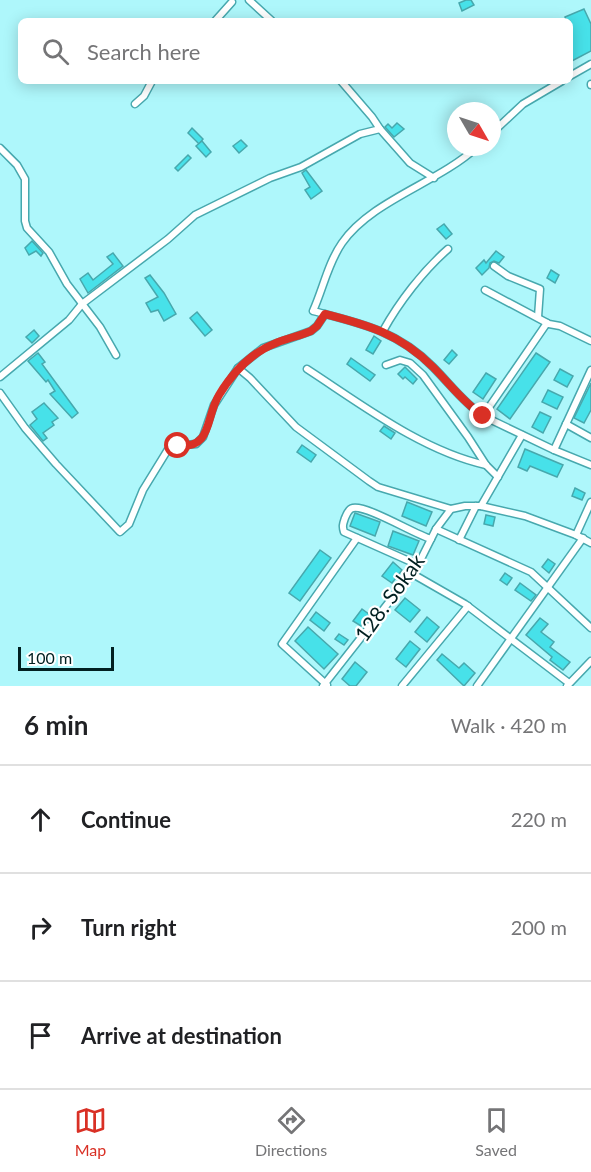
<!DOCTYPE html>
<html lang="en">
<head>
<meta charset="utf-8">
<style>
	body { margin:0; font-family:Lato,sans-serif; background:#f2f2f2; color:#202124 }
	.compass { position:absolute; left:447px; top:102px; width:54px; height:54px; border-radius:50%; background:#fff; box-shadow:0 3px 15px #0003; rotate:129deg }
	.scale { position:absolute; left:18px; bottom:15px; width:96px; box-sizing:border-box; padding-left:6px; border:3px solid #012021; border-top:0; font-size:16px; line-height:21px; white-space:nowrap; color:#012021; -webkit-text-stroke:4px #fff; paint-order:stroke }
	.stop { position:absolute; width:18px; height:18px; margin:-14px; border:4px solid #d93025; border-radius:50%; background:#fff }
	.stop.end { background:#d93025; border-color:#fff; box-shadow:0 2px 6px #0008 }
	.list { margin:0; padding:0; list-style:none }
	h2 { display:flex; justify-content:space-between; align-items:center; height:78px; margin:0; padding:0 24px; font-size:26px }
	h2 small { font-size:20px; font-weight:400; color:#757577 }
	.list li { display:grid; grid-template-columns:39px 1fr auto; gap:18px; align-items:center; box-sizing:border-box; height:108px; padding:0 24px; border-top:2px solid #e0e0e0 }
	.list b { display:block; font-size:22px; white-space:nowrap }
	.list em { font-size:20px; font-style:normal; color:#757577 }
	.icon { flex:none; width:33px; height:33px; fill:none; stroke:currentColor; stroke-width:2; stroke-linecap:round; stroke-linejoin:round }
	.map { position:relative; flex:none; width:591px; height:686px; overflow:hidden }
	.search { position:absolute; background:#fff; box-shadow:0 3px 15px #0003; left:18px; right:18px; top:18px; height:66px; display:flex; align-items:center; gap:15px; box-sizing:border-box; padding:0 21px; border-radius:9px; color:#757577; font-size:22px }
	.sheet { height:402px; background:#fff }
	nav { display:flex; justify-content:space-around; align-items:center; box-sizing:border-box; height:84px; border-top:2px solid #e0e0e0; background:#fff; font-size:16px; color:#757577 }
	nav a { display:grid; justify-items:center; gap:3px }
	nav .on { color:#d93025 }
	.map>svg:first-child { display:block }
	.building { fill:#47e1e9; stroke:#47a8ad; stroke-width:1.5 }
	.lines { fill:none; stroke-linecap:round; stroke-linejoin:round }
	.minor-casing { stroke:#47a8ae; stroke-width:9 }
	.minor { stroke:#fff; stroke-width:6 }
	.route { stroke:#d93025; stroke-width:8 }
	.labels { text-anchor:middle; stroke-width:4.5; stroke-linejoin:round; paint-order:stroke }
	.street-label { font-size:21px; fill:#012021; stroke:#fff }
</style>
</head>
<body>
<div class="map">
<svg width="591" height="686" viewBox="0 0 591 686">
	<rect width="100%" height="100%" fill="#aef7fb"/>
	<!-- building -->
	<g class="building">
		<polygon points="466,0 471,0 474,5 462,11 459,3"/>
		<polygon points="584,9 591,24 591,51 570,62 570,21 566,21 565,17"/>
		<polygon points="397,123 404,129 394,137 385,127 388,124 392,128"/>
		<polygon points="192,128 203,139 199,144 188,133"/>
		<polygon points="241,140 247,146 239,153 233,146"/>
		<polygon points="202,141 211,152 206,157 196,146"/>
		<polygon points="188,155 191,158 178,171 175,168"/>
		<polygon points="306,170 322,191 311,199 305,190 310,187 302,173"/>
		<polygon points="444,224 452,234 446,239 437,229"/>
		<polygon points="32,241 43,253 41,256 36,251 29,255 25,248"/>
		<polygon points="496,251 504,257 499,263 494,261 490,263 489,268 482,275 476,268 484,260 486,263"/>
		<polygon points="113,253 123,266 88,293 80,279 88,273 93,280 113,264 107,257"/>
		<polygon points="551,270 559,275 555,283 547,278"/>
		<polygon points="150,275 164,293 176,314 164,321 158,310 151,312 146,303 158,297 145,278"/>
		<polygon points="197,312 212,330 205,336 190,318"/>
		<polygon points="34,330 39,336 32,343 26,337"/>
		<polygon points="374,336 381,341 373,354 366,350"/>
		<polygon points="452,350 457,355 449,364 444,360"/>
		<polygon points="38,353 45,362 42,364 78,413 72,418 50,394 55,391 48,380 46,382 28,361"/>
		<polygon points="536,353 550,362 510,419 497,409"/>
		<polygon points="351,358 375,375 370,381 347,364"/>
		<polygon points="405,367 417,379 413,384 405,377 403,379 398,374"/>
		<polygon points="560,369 573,376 567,387 554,380"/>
		<polygon points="486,373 496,379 483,399 473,392"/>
		<polygon points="591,383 591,410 584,423 574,418"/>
		<polygon points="548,390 563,397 557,409 542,402"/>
		<polygon points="44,403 58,418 52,422 54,425 43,433 47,438 43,441 30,425 37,419 32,412"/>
		<polygon points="540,412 551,417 543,433 532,427"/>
		<polygon points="384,426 395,433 391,439 380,431"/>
		<polygon points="302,445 316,455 311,462 297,452"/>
		<polygon points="525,449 563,465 557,477 530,466 527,471 518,467"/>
		<polygon points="575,488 585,493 582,500 572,496"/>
		<polygon points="407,502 432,512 426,526 402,516"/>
		<polygon points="355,513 380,522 375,536 350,526"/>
		<polygon points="486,515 495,517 493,526 484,524"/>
		<polygon points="393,531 419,541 413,555 388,546"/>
		<polygon points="320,550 331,558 300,601 289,593"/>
		<polygon points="548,559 555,564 549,573 542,567"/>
		<polygon points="393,562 402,570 392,583 382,576"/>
		<polygon points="505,573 512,578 507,585 500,580"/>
		<polygon points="520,583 536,595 531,601 515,590"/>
		<polygon points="405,598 420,610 410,622 395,610"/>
		<polygon points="362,609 370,615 361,626 353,621"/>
		<polygon points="316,612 330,623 324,631 310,620"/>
		<polygon points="427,617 439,627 427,642 415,632"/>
		<polygon points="540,618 548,624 541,632 554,642 550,647 570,662 563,670 550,660 552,657 526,635"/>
		<polygon points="308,627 338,654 324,669 295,641"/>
		<polygon points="339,634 348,640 344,645 335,639"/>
		<polygon points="410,641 420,649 406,667 396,659"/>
		<polygon points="442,654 459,668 464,663 475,673 464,686 437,660"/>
		<polygon points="355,662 367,672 356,686 350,686 342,679"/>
	</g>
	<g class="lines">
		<defs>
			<g id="minor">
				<polyline points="249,0 272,21"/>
				<polyline points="215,21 232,2"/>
				<polyline points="570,76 591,64"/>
				<polyline points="591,85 591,84"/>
				<polyline points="135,104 144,96 152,81"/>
				<polyline points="380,129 410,163 434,178"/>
				<polyline points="492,133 523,104 562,81"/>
				<path d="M477,147C438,183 372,200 342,243C328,263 323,289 313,311C360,323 398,331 433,367C450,384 463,402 483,416"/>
				<polyline points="0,148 17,165 25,179 25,221 27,228 49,252 67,284 100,327 116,355"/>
				<polyline points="494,266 508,276 540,289 538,317"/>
				<polyline points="485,290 549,324 560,326 591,341"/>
				<polyline points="547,323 483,416 554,450 591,465"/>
				<path d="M383,331C399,302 423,271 448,249"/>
				<polyline points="386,365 400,360 410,363 423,375 468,437 486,465 498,477"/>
				<polyline points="238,368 250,378 296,427 369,481 378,487 451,509"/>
				<path d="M307,369C361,404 422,451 486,465"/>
				<polyline points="0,377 69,320 82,304 168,239 195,215 270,178 301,167 360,134 380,129 372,117 341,81"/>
				<polyline points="0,393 25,428 56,464 120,532 129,524 143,490 167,451 174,446 196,444 203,437 214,405 238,368 263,348 311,331 317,326 325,314"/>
				<polyline points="566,424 591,438"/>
				<polyline points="554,450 591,370"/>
				<polyline points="481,506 522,435"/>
				<polyline points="436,529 531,572 591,628"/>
				<polyline points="576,535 591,502"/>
				<polyline points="459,540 476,506"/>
				<path d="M418,565L344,532C342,526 343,524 345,518C347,514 348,509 353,508C367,505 414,534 431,539"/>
				<polyline points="411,573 465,604 569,683"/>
				<polyline points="327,685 282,644 357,538"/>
				<polyline points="323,686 418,565 436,529 451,509 465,506 481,506 525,516 576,535 591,543"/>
				<polyline points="402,686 468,606"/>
				<polyline points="477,686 583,538"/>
				<polyline points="567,686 591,661"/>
			</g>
		</defs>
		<!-- minor casing -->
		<use href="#minor" class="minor-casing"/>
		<!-- minor -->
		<use href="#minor" class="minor"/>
	</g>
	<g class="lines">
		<!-- route -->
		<path class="route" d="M178,446C213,448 205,418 219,395C233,372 250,353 276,343C287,338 300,336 311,331L317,326L325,314C368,325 400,334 433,367C450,384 463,402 483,416"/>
	</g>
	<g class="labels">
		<!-- street labels -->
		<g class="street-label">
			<text transform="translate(390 598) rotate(-54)" y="7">128. Sokak</text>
		</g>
	</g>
</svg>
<svg class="compass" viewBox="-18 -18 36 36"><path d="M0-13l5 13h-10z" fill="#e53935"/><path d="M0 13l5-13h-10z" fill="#757577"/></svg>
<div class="scale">100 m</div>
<div class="stop" style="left:178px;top:446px"></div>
<div class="stop end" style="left:483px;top:416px"></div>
<div class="search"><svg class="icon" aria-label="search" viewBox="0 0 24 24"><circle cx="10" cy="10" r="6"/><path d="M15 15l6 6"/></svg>Search here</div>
</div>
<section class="sheet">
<h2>6 min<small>Walk · 420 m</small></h2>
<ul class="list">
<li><svg class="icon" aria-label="ahead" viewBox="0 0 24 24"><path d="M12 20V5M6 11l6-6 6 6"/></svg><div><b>Continue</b></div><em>220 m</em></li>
<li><svg class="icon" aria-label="right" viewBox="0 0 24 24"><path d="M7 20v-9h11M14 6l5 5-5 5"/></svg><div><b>Turn right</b></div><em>200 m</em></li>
<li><svg class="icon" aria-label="arrive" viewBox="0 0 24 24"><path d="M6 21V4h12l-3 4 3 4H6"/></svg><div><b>Arrive at destination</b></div></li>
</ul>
</section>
<nav>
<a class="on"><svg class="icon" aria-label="map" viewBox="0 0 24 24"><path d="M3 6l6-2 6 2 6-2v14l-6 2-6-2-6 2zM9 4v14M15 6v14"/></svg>Map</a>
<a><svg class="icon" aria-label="directions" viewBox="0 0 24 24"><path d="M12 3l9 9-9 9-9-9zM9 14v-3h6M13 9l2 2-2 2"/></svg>Directions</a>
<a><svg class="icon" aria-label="saved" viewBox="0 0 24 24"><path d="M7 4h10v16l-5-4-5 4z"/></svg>Saved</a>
</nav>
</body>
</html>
